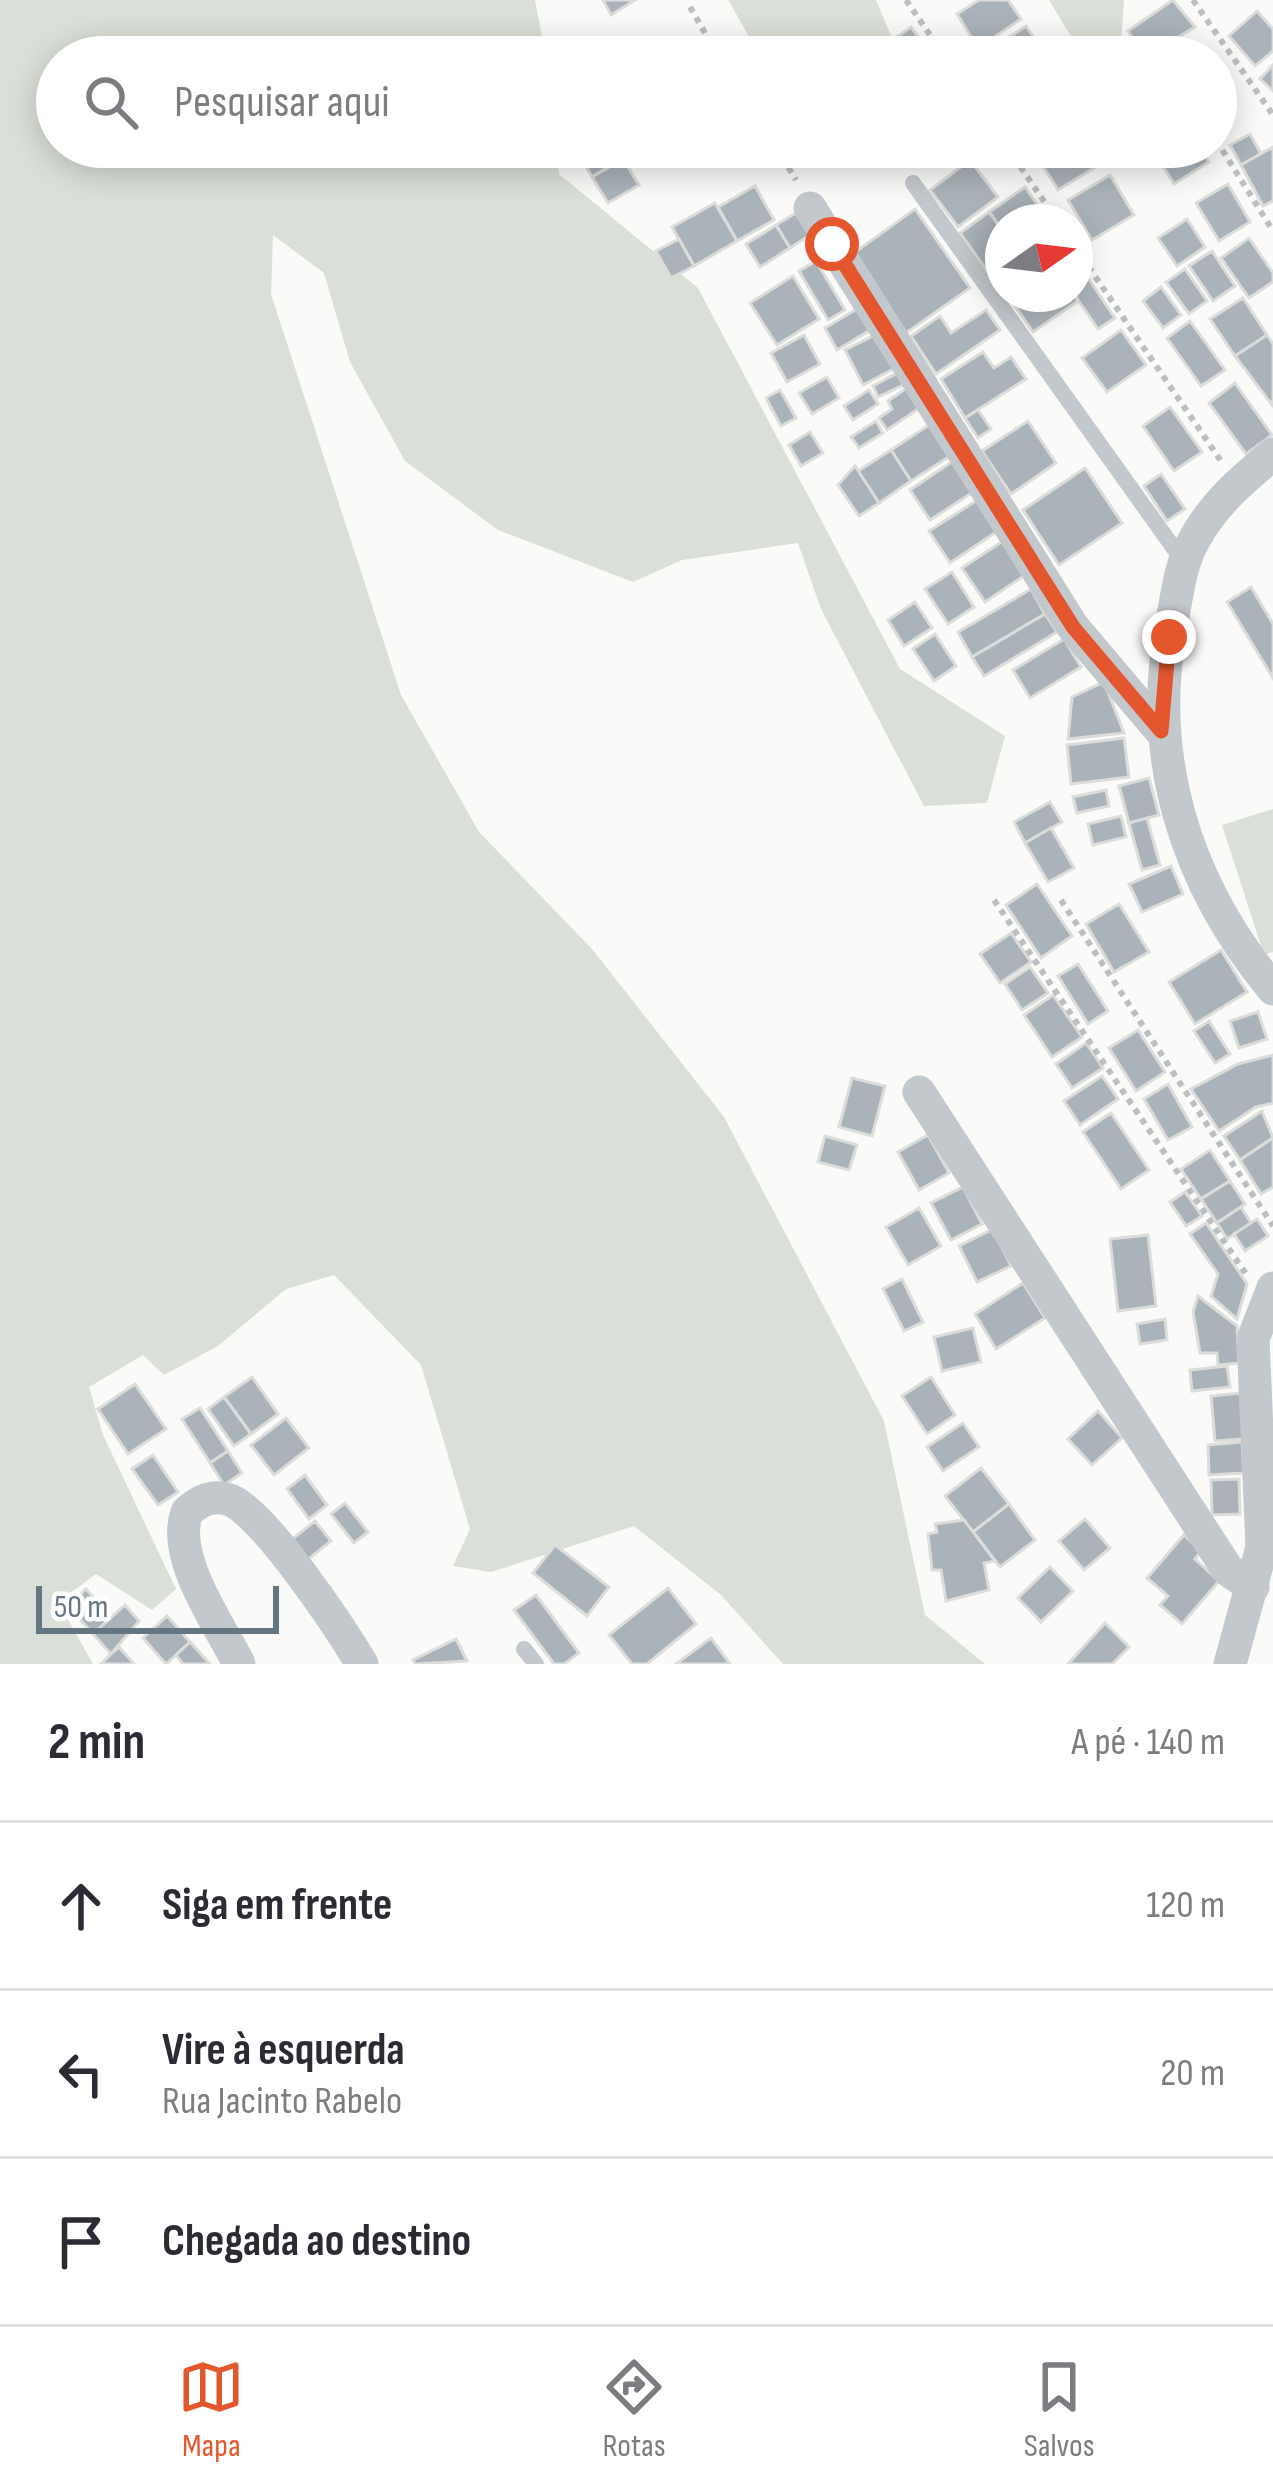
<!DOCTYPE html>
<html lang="pt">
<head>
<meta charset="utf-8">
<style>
	body { margin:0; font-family:"Sofia Sans Condensed",sans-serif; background:#f2f2f3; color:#2b2b33 }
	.compass { position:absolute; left:985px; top:204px; width:108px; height:108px; border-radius:50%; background:#fff; box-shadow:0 6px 30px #0003; rotate:76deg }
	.scale { position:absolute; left:36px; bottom:30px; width:243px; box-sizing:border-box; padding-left:12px; border:6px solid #657683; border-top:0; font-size:33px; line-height:42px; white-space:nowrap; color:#657683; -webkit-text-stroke:9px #fff; paint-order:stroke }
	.stop { position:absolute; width:36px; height:36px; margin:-27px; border:9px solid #e4572e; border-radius:50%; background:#fff }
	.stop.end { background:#e4572e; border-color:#fff; box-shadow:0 3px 12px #0008 }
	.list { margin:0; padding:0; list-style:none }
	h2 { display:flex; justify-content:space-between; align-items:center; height:156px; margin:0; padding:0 48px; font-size:51px }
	h2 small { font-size:39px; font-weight:400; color:#7c7c81 }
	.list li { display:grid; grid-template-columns:78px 1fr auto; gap:36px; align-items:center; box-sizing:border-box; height:168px; padding:0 48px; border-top:3px solid #e1e1e2 }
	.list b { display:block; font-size:45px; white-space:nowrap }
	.list p { margin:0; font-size:39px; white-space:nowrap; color:#7c7c81 }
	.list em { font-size:39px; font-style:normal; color:#7c7c81 }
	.icon { flex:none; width:66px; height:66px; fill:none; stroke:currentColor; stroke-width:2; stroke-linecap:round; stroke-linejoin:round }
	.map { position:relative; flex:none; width:1273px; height:1664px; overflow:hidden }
	.search { position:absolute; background:#fff; box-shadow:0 6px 30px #0003; left:36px; right:36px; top:36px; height:132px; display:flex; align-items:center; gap:30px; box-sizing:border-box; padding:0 42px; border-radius:66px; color:#7c7c81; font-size:45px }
	.sheet { height:660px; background:#fff }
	nav { display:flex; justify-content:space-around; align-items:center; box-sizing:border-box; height:168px; border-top:3px solid #e1e1e2; background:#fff; font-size:33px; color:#7c7c81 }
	nav a { display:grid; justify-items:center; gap:6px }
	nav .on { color:#e4572e }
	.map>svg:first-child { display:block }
	.green { fill:#dadfd7 }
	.building { fill:#aab3b9; stroke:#dcdcda; stroke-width:3 }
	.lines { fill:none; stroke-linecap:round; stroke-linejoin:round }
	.path { stroke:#bbbfc2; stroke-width:6; stroke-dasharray:6 6; stroke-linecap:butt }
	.lane { stroke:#c3c8cc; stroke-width:16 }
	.street { stroke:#c3c8cc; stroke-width:33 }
	.route { stroke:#e4572e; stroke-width:15 }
</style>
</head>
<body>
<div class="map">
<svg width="1273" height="1664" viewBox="0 0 1273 1664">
	<rect width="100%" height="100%" fill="#fafaf8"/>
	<!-- green -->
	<g class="green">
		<polygon points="0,0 535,0 546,57 57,57 57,147 556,147 559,174 698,288 900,669 1005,736 987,803 924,806 821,609 798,543 682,560 633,582 498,530 405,461 350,362 324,273 273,235 271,294 401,695 479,832 592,949 724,1117 884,1421 925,1615 985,1664 783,1664 721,1595 634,1526 491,1572 453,1566 470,1529 421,1365 334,1275 286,1289 218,1346 164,1375 143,1355 89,1387 103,1435 176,1589 152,1610 96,1574 58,1602 93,1664 0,1664"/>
		<polygon points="728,0 876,0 900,57 761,57"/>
		<polygon points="1049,0 1124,0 1120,57 1081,53"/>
		<polygon points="1273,809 1273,952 1264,955 1222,825"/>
	</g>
	<!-- building -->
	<g class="building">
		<polygon points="603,0 635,0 611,15"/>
		<polygon points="979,0 1008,0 1021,19 978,48 957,14"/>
		<polygon points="1173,0 1195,27 1146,57 1128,31"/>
		<polygon points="1257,11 1273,29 1273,51 1255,66 1229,36"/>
		<polygon points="1026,26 1047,57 985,57 983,55"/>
		<polygon points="911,27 933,57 895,57 886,45"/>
		<polygon points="1273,65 1273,91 1260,79"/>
		<polygon points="1250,134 1261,154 1241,165 1230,145"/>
		<polygon points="575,147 623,147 628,155 592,177"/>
		<polygon points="658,147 688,147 668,161"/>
		<polygon points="1042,147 1101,147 1109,159 1058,190 1034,151"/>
		<polygon points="1152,147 1200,147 1209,162 1174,184"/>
		<polygon points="1273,147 1273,201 1263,206 1241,165"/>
		<polygon points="623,159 639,185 608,203 592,177"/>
		<polygon points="970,160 998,197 958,227 930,190"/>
		<polygon points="1110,175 1134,215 1092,240 1068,200"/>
		<polygon points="1228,184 1250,222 1219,241 1196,203"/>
		<polygon points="755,186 774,220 737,241 718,207"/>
		<polygon points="1025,187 1043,213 1031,222 1003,222 1003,231 989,212"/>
		<polygon points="715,203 737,241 694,266 672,227"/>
		<polygon points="915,209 970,288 906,333 851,255"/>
		<polygon points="799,211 813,233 790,248 776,225"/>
		<polygon points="989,212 1003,231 1001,290 960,233"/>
		<polygon points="1187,219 1205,247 1177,266 1158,238"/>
		<polygon points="776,225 790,248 760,267 746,244"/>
		<polygon points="1249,238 1273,273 1273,282 1249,298 1221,258"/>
		<polygon points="679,239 694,266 671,278 656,251"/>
		<polygon points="1212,251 1235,286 1213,301 1189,266"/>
		<polygon points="1075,259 1115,318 1098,329 1074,294"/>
		<polygon points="816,261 845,310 828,320 799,271"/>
		<polygon points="1185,269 1207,301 1189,314 1166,282"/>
		<polygon points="793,276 819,319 777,345 750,303"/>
		<polygon points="1161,287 1181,315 1163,328 1143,301"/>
		<polygon points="1013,294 1074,294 1078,301 1033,332 1009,297"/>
		<polygon points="1243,298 1267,335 1235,356 1210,319"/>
		<polygon points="860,307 872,329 837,350 825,328"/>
		<polygon points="986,310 1000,330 936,374 911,336 940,316 951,333"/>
		<polygon points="1190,321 1225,370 1201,386 1167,338"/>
		<polygon points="1121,330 1146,365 1107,392 1082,358"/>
		<polygon points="877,334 895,368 863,385 845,350"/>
		<polygon points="804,335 820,364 787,382 771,353"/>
		<polygon points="1267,335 1273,344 1273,406 1235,356"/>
		<polygon points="983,352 994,368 1011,357 1026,379 965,418 941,379"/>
		<polygon points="899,372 905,384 878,397 873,386"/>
		<polygon points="827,377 839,398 812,414 799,393"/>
		<polygon points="1235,383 1272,435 1246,454 1209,403"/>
		<polygon points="908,387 921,407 887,430 879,418 892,409 888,401"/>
		<polygon points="780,390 796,418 781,426 766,398"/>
		<polygon points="869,390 878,404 853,420 844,406"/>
		<polygon points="1170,407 1202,452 1174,471 1143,426"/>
		<polygon points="978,410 991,429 978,438 965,418"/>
		<polygon points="876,421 883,433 859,448 851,437"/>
		<polygon points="1028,421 1056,463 1011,494 982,451"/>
		<polygon points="929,425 950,456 911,481 891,450"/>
		<polygon points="810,432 823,453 801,466 789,445"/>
		<polygon points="891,450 911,481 879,503 858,471"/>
		<polygon points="953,461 973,492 930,520 910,490"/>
		<polygon points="855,466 879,503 859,516 838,485"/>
		<polygon points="1085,468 1122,523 1059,565 1023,510"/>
		<polygon points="1161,474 1185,509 1167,521 1144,486"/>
		<polygon points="979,499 999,530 950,563 929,531"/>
		<polygon points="1003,541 1025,575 985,602 962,568"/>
		<polygon points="952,572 974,607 948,624 925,589"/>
		<polygon points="1251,587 1273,624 1273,678 1227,602"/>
		<polygon points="1031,589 1045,614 972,657 958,632"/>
		<polygon points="915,602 932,628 904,646 888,620"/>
		<polygon points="1045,614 1057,632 984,676 972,657"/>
		<polygon points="935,634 956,666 934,681 913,649"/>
		<polygon points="1064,639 1081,667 1030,698 1013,670"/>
		<polygon points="1104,682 1124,733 1068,739 1072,697"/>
		<polygon points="1124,738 1129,777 1071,784 1067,745"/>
		<polygon points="1149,778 1159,815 1129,823 1119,786"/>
		<polygon points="1106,790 1109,806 1077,813 1073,797"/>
		<polygon points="1050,802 1062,822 1025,843 1014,822"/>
		<polygon points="1121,816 1126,837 1093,845 1088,824"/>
		<polygon points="1147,818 1160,865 1142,870 1129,823"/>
		<polygon points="1051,828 1074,868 1048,882 1025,843"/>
		<polygon points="1171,866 1183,894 1142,912 1129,884"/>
		<polygon points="1037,884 1072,936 1041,958 1006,905"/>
		<polygon points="1119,904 1149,952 1114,972 1086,924"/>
		<polygon points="1011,933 1031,962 1000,983 980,954"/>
		<polygon points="1221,950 1247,992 1195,1024 1169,982"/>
		<polygon points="1078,964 1108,1011 1088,1024 1058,976"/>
		<polygon points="1030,967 1048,993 1022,1010 1005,984"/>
		<polygon points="1053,995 1082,1037 1052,1057 1024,1015"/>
		<polygon points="1258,1012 1267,1039 1239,1048 1230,1021"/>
		<polygon points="1209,1021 1230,1054 1215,1063 1194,1031"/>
		<polygon points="1138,1030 1165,1072 1136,1091 1109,1048"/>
		<polygon points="1086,1043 1103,1068 1072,1088 1056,1064"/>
		<polygon points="1273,1055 1273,1103 1256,1107 1219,1131 1191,1089 1238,1064"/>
		<polygon points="1102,1076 1118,1099 1080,1125 1064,1101"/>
		<polygon points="852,1078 885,1086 872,1136 839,1127"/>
		<polygon points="1168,1084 1192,1127 1168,1140 1144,1099"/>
		<polygon points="1262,1111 1273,1138 1240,1160 1224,1136"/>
		<polygon points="1111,1113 1149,1170 1121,1189 1083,1132"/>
		<polygon points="928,1135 949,1173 919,1190 898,1152"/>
		<polygon points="825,1136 857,1145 849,1170 818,1162"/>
		<polygon points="1273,1138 1273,1187 1261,1194 1240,1160"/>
		<polygon points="1210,1150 1230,1181 1201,1199 1181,1169"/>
		<polygon points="1230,1181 1245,1204 1217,1223 1201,1199"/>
		<polygon points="963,1187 982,1224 951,1240 931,1203"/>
		<polygon points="1185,1192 1202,1216 1186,1226 1170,1202"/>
		<polygon points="1241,1207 1251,1223 1227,1239 1217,1223"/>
		<polygon points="919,1208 941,1246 908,1265 886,1227"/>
		<polygon points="1257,1219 1268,1236 1245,1251 1234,1234"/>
		<polygon points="1206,1223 1247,1284 1237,1319 1211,1296 1218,1274 1190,1234"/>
		<polygon points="993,1229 1011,1266 977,1282 959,1246"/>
		<polygon points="1148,1235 1156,1306 1118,1311 1110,1239"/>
		<polygon points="902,1279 923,1322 904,1331 883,1289"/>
		<polygon points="1023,1283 1045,1318 996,1349 975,1314"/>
		<polygon points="1198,1296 1237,1326 1239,1363 1218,1365 1217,1353 1200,1353 1193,1312"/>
		<polygon points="1165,1319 1167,1340 1140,1344 1137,1324"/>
		<polygon points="973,1328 981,1362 942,1371 934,1337"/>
		<polygon points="1227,1366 1230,1387 1192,1391 1190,1370"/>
		<polygon points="252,1377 278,1414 251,1434 224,1397"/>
		<polygon points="931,1377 955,1415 927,1434 902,1396"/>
		<polygon points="135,1384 166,1429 128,1454 98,1409"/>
		<polygon points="1240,1393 1244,1439 1215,1441 1211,1396"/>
		<polygon points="224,1397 251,1434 234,1446 208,1409"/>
		<polygon points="200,1408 228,1451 210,1463 182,1419"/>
		<polygon points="1098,1411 1122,1438 1092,1465 1068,1439"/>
		<polygon points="286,1418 309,1448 274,1475 251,1445"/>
		<polygon points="963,1423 979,1447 943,1471 927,1447"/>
		<polygon points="1242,1442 1244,1473 1209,1475 1208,1445"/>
		<polygon points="228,1451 242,1473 224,1485 210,1463"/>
		<polygon points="153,1455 178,1492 158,1505 132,1469"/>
		<polygon points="981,1468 1009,1504 973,1532 945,1496"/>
		<polygon points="305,1475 327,1505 309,1519 287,1489"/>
		<polygon points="1239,1479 1240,1514 1212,1515 1211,1480"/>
		<polygon points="345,1503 368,1532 354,1543 331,1514"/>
		<polygon points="1009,1504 1035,1540 1000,1567 973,1532"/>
		<polygon points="1085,1519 1110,1548 1084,1570 1059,1541"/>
		<polygon points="964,1520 995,1561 984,1563 989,1590 946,1601 941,1570 932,1570 928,1534 937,1532 935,1524"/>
		<polygon points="315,1521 331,1541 306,1561 290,1541"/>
		<polygon points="1184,1535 1201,1551 1195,1559 1219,1581 1182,1624 1160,1605 1168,1596 1147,1578"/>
		<polygon points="555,1545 609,1587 587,1616 533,1573"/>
		<polygon points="1050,1567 1073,1591 1041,1622 1018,1598"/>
		<polygon points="668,1588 696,1624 647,1664 632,1664 609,1635"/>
		<polygon points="86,1589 111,1618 93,1634 68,1606"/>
		<polygon points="536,1595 579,1653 564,1664 554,1664 514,1610"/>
		<polygon points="125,1605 139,1621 111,1654 93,1634"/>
		<polygon points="167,1616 190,1642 166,1664 143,1638"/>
		<polygon points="1105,1623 1129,1647 1112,1664 1068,1664"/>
		<polygon points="711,1638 730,1664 676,1664"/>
		<polygon points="456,1639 467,1661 415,1664 413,1660"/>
		<polygon points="190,1642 210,1664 183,1664 176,1655"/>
		<polygon points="119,1647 134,1664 101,1664 111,1654"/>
	</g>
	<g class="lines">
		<!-- path -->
		<g class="path">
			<polyline points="906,0 945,57"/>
			<polyline points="1193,0 1273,115"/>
			<polyline points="690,7 719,57"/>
			<polyline points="1216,140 1273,231"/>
			<polyline points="776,147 796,180"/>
			<polyline points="1007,147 1058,222"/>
			<polyline points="1075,247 1221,461"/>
			<polyline points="994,900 1246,1274"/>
			<polyline points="1061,900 1273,1226"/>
		</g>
		<!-- lane -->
		<g class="lane">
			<polyline points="913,183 1183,561"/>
			<polyline points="524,1649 536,1664"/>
		</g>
		<!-- street -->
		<g class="street">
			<polyline points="810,208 1073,627 1161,731"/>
			<path d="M1273,454C1242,480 1212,505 1193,542C1180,566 1177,595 1172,622C1145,757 1186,884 1273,989"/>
			<polyline points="919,1092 1228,1570 1253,1587"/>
			<path d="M239,1664C220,1625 170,1557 187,1512C200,1500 213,1494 230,1500C265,1514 341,1629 362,1664"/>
			<polyline points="1230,1664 1262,1547 1253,1339 1273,1288"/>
		</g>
	</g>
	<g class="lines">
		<!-- route -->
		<polyline class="route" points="832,244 1073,627 1161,731 1169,637"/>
	</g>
</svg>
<svg class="compass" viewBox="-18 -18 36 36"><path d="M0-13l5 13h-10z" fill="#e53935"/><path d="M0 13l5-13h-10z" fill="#7c7c81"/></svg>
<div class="scale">50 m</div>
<div class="stop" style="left:832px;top:244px"></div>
<div class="stop end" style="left:1169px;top:637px"></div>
<div class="search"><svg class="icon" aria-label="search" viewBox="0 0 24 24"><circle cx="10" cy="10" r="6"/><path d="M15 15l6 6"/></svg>Pesquisar aqui</div>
</div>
<section class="sheet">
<h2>2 min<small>A pé · 140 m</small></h2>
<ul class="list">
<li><svg class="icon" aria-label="ahead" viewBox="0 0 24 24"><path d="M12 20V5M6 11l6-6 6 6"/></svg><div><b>Siga em frente</b></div><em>120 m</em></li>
<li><svg class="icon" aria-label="left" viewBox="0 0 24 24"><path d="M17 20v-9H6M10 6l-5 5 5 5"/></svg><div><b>Vire à esquerda</b><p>Rua Jacinto Rabelo</p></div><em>20 m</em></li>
<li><svg class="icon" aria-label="arrive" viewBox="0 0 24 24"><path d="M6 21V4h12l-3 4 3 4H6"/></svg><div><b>Chegada ao destino</b></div></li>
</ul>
</section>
<nav>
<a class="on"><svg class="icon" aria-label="map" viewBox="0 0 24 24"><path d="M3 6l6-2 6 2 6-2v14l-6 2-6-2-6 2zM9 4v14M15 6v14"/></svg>Mapa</a>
<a><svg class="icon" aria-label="directions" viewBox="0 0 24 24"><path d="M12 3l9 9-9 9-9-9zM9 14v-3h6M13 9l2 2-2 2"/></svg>Rotas</a>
<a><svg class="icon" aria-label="saved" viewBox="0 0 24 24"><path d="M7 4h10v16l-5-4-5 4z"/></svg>Salvos</a>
</nav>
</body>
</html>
